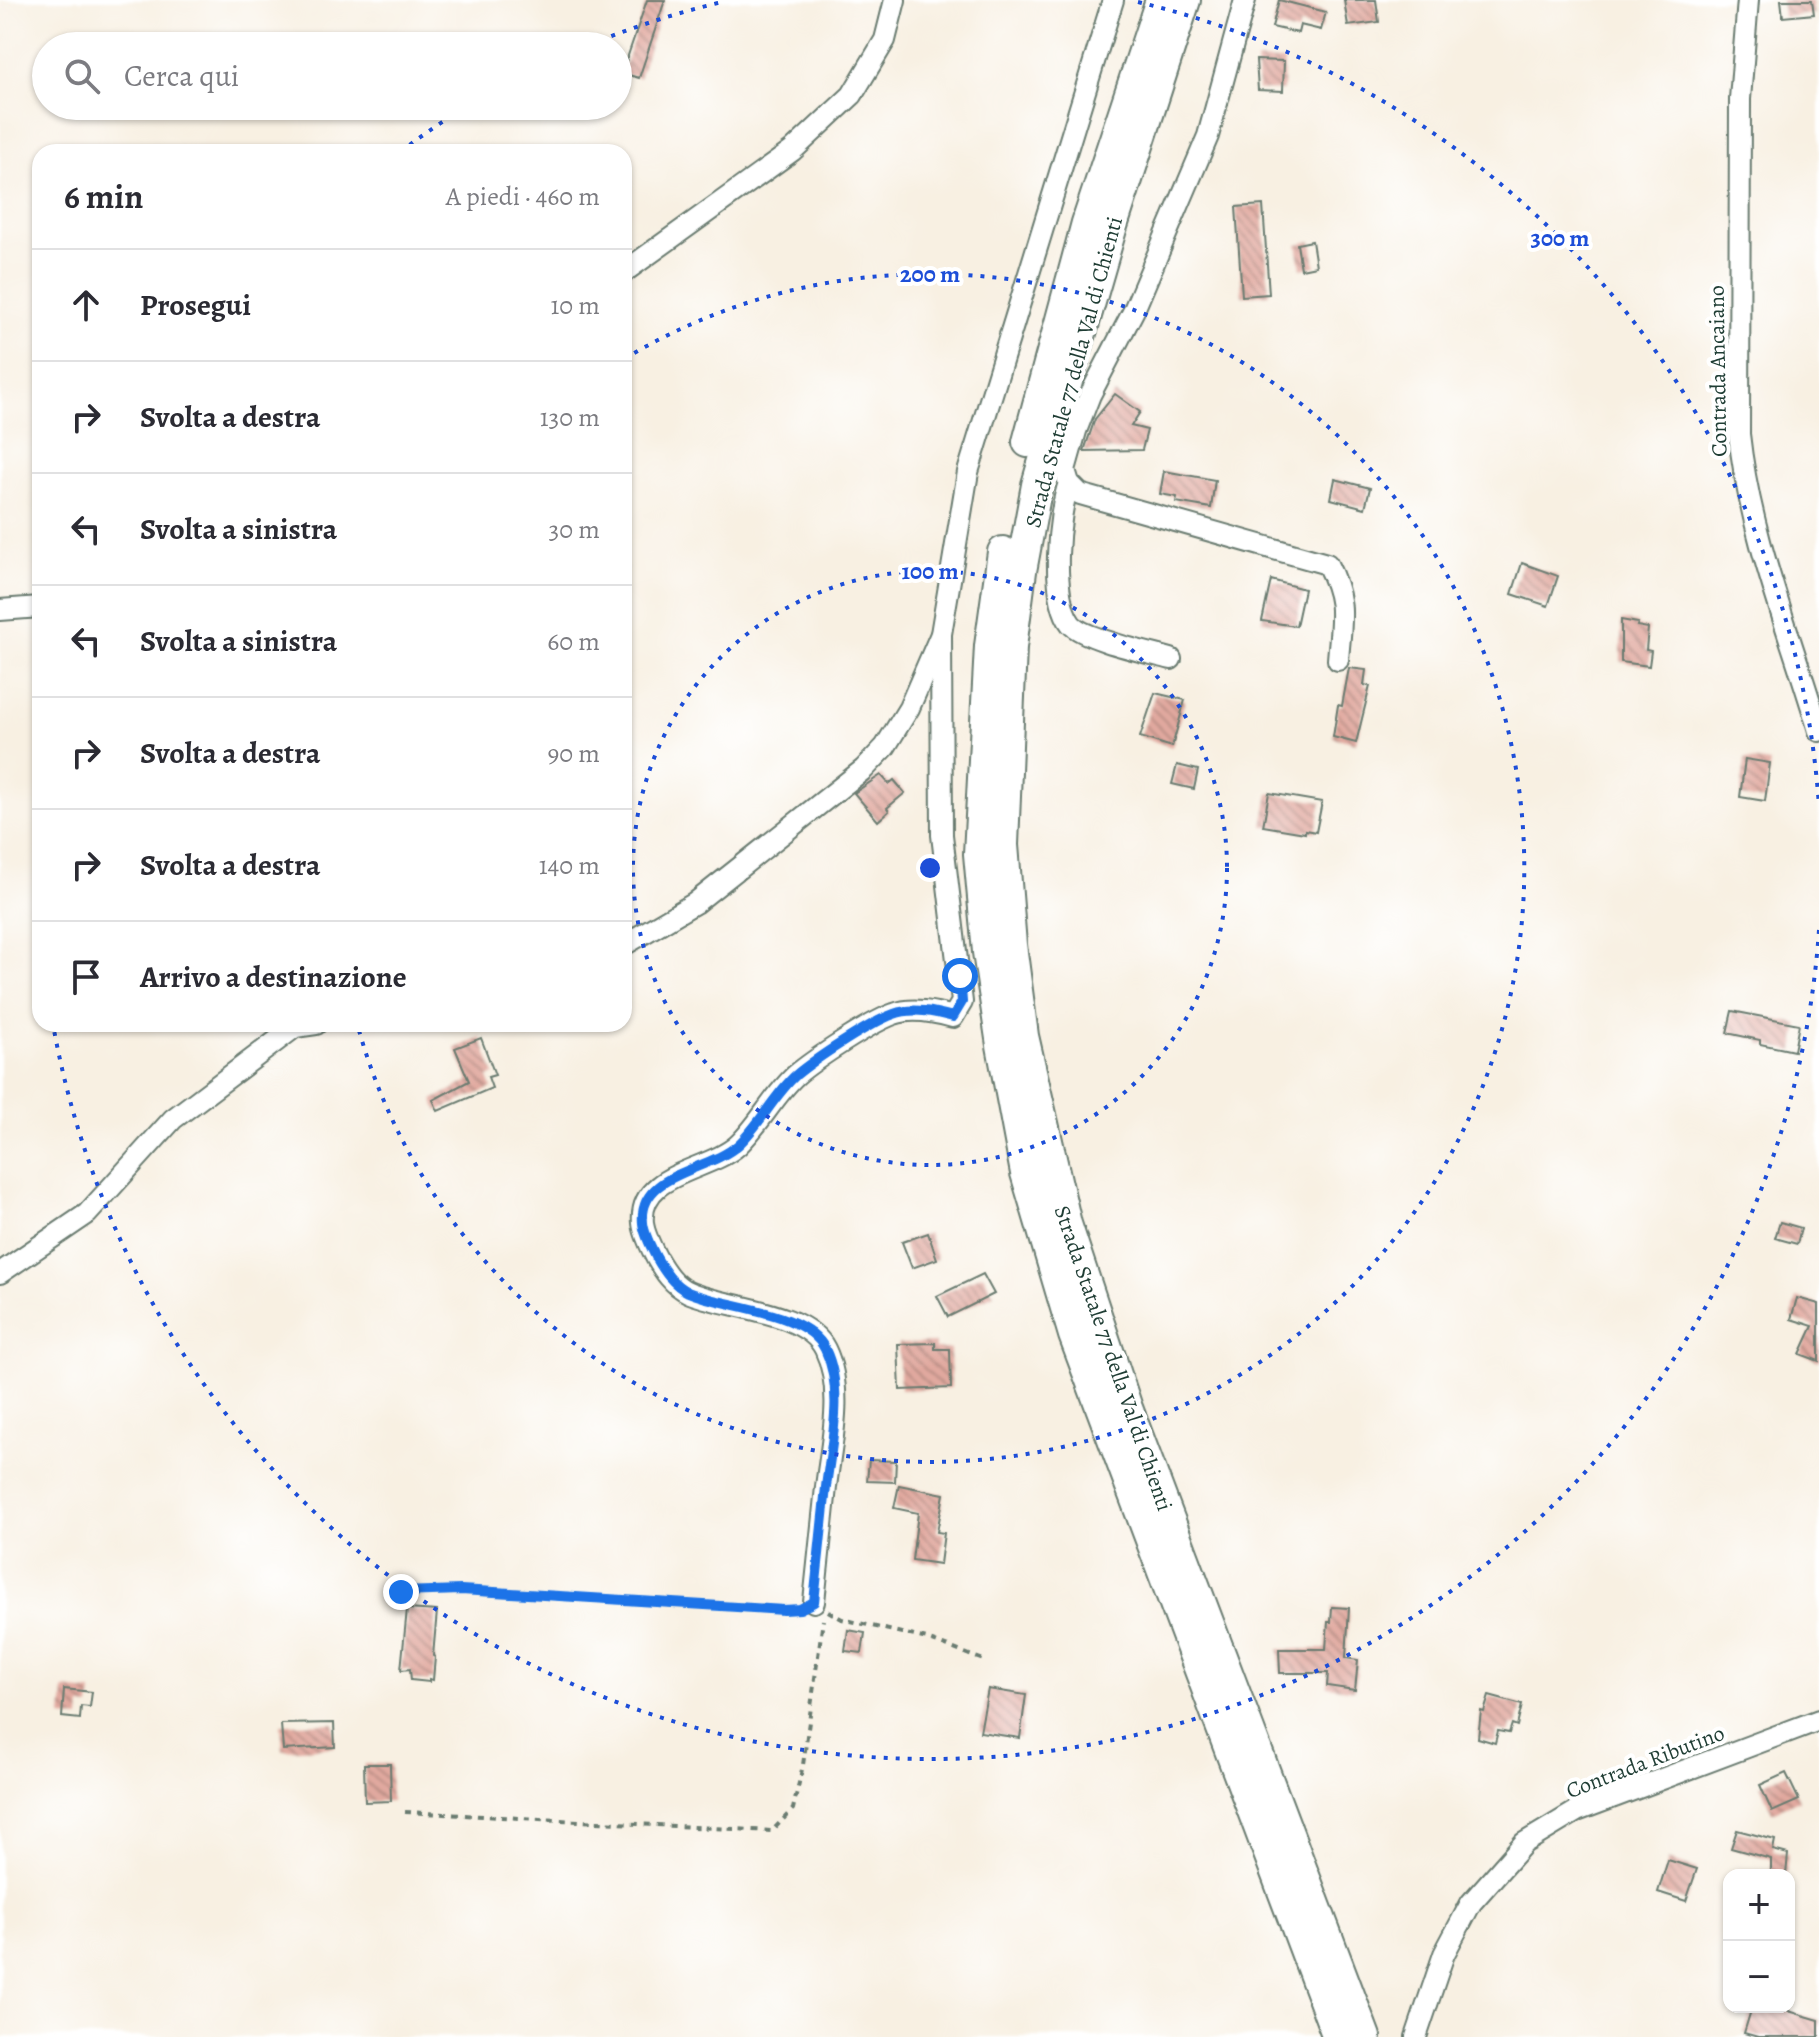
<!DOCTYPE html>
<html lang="it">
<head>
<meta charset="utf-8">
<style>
	body { margin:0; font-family:Alegreya,serif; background:#f2f2f3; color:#2b2b33 }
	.controls { position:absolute; right:24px; bottom:24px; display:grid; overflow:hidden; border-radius:16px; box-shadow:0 2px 6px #0004 }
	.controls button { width:72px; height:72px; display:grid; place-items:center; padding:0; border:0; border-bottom:2px solid #e1e1e2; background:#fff; color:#2b2b33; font:40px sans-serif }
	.stop { position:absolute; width:24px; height:24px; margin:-18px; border:6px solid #1a73e8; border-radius:50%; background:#fff }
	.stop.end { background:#1a73e8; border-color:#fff; box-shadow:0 2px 8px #0008 }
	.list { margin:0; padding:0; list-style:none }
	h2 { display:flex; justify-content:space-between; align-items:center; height:104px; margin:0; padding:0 32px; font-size:34px }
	h2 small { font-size:26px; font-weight:400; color:#7c7c81 }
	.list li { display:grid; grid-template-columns:52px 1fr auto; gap:24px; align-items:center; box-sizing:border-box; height:112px; padding:0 32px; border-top:2px solid #e1e1e2 }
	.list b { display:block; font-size:30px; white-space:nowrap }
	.list em { font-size:26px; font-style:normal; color:#7c7c81 }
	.icon { flex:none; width:44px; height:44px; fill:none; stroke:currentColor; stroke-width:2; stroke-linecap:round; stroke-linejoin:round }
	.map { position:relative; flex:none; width:1819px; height:2037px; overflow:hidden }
	.search { position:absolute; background:#fff; box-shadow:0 2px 6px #0004; left:32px; top:32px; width:600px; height:88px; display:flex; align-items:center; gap:20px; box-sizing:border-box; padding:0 28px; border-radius:44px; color:#7c7c81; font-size:30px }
	.panel { position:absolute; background:#fff; box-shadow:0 2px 6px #0004; left:32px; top:144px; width:600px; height:888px; border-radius:24px }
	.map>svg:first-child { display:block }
	.building { fill:url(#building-back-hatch) }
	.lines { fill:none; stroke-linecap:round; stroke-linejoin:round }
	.minor-casing { stroke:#6b7c71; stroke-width:24 }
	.highway-casing { stroke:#6b7c71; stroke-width:34 }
	.path { stroke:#6b7c71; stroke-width:4; stroke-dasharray:6 6; stroke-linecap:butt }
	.minor { stroke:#fff; stroke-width:20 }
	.highway { stroke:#fff; stroke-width:30 }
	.route { stroke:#1a73e8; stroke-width:10 }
	.ring { fill:none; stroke:#1d4ed8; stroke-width:4; stroke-dasharray:4 8 }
	.labels { text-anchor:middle; stroke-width:8; stroke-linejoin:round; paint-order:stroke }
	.street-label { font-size:22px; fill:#1f3d34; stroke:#fff }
	.centre { fill:#1d4ed8; stroke:#fff; stroke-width:4 }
	.ring-label { font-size:24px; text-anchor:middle; font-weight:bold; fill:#1d4ed8; stroke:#fff; stroke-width:8; stroke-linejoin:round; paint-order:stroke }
</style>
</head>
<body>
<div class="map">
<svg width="1819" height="2037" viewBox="0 0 1819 2037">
	<defs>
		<pattern id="building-back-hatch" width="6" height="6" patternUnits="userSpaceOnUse" patternTransform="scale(2)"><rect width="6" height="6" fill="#e1a99f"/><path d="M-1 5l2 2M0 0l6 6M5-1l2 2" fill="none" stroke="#b68b82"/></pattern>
	</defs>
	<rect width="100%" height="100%" fill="#fff"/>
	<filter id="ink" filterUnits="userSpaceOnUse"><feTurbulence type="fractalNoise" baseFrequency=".0125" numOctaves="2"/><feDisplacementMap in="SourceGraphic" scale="16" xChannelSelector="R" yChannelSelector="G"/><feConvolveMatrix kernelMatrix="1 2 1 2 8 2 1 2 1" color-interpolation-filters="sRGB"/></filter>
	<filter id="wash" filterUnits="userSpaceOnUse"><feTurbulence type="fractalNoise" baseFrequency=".006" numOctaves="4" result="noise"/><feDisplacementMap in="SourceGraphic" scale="32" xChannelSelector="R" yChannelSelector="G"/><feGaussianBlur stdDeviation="1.8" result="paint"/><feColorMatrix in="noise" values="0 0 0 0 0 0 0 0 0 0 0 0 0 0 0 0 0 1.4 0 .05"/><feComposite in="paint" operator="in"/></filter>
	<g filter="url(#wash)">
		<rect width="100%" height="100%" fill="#f8f0e2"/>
		<g id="blocks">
			<!-- building -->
			<g class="building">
				<polygon points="647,0 665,0 639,78 622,73"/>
				<polygon points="1279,0 1326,12 1321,30 1300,25 1298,33 1272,27"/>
				<polygon points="1344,0 1376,0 1379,22 1348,26"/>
				<polygon points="1781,0 1812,0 1814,14 1783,17"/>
				<polygon points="1256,60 1284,61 1283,91 1258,90"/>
				<polygon points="1263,205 1269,294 1242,296 1236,207"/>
				<polygon points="1312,241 1316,266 1301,269 1297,244"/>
				<polygon points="1115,394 1140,412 1131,426 1147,430 1142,450 1084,451 1095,419"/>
				<polygon points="1164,471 1215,480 1211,508 1176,502 1177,497 1160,494"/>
				<polygon points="1335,479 1370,488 1365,508 1331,499"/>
				<polygon points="1522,563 1558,576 1548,606 1512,594"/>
				<polygon points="1271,580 1304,589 1296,626 1262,621"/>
				<polygon points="1621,620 1638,623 1637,626 1648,628 1646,650 1651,651 1649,666 1621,662"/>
				<polygon points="1349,668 1366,670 1364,685 1370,686 1356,743 1333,737 1338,705 1342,706"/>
				<polygon points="1155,693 1185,700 1172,747 1140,737"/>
				<polygon points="1745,759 1770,763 1765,801 1740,797"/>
				<polygon points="1177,765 1198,770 1194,789 1172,784"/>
				<polygon points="881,775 889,784 894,780 905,793 887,808 889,811 878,821 854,793"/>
				<polygon points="1269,793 1322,802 1316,832 1305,830 1305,833 1263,826"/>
				<polygon points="1732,1011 1799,1024 1794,1051 1760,1044 1760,1040 1727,1033"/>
				<polygon points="481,1038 495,1075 488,1077 492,1088 438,1111 433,1100 469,1081 455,1048"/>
				<polygon points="1780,1222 1801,1228 1797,1244 1775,1238"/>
				<polygon points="928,1233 937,1259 912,1268 902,1242"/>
				<polygon points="983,1274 994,1294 948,1317 937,1296"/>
				<polygon points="1797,1298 1819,1304 1819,1361 1800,1354 1813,1326 1791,1319"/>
				<polygon points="935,1343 935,1349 950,1349 951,1388 900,1390 898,1344"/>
				<polygon points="869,1460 896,1461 895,1482 867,1481"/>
				<polygon points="899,1485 944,1494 937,1532 944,1533 940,1564 912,1560 918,1513 894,1508"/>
				<polygon points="1332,1607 1349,1608 1346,1658 1358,1660 1355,1690 1327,1686 1328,1673 1280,1673 1279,1649 1326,1649 1328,1622 1331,1622"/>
				<polygon points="407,1609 437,1611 433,1656 435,1657 433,1680 429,1679 429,1682 411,1680 410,1669 401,1670"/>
				<polygon points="848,1630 865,1633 862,1653 845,1651"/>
				<polygon points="64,1689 92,1692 90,1707 81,1706 80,1719 62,1717"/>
				<polygon points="988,1689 1026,1695 1020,1738 980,1732"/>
				<polygon points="1489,1696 1522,1705 1517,1726 1512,1724 1509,1733 1498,1731 1495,1743 1478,1738 1481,1711 1484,1712"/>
				<polygon points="334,1723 335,1747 283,1750 281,1724"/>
				<polygon points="364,1764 390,1764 391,1801 365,1802"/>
				<polygon points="1786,1773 1799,1800 1772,1812 1760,1785"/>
				<polygon points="1737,1830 1775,1840 1773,1850 1788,1854 1786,1875 1771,1872 1771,1859 1731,1848"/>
				<polygon points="1668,1860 1697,1869 1686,1901 1658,1892"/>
				<polygon points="1752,2007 1775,2007 1819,2020 1819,2037 1758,2037 1744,2033"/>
			</g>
		</g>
	</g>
	<g filter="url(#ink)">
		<use href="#blocks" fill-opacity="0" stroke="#6b7c71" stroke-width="2"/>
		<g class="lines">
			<defs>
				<g id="minor">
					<path d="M1245,0L1208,136L1134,310L1090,395L1076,431L1065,470L1069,483L1080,494L1327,564C1347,603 1341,618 1338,660"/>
					<path d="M1748,0L1740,99L1739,434C1750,536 1790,633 1819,731"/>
					<polyline points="624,272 792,151 852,95 885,40 895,0"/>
					<path d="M1069,483C1058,513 1050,598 1071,624C1084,639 1150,653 1171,659"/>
					<polyline points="0,610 40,607"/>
					<polyline points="624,945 695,903 864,769 885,747 909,708 941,634 968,472 1113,0"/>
					<polyline points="0,1273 87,1214 173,1119 295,1027 316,1024"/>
					<path d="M814,1602C818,1563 822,1525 826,1487C831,1444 845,1390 825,1349C806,1310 724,1308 688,1292C673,1285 664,1271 656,1257C651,1247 644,1234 643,1223C638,1172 708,1172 738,1145C760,1124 774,1095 796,1075C815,1059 871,1022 894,1014C912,1007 935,1012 953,1017L962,1002L942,835L941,634"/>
					<polyline points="1416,2037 1444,1954 1471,1903 1524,1843 1577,1811 1819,1720"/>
				</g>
				<g id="highway">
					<polyline points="1185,0 1111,229 1037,485 1021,571 1011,647 1003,845 1011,945 1023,1036 1066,1224 1127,1408 1365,2037"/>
					<polyline points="1028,442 1087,223 1161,0"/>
					<polyline points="1003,552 990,646 979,854 988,952 1002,1045 1026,1173 1074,1335 1338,2037"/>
				</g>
			</defs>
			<!-- minor casing -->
			<use href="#minor" class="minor-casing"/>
			<!-- highway casing -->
			<use href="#highway" class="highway-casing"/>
			<!-- path -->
			<g class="path">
				<polyline points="401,1592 461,1590 796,1609"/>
				<polyline points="828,1611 842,1619 927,1639 986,1661"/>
				<polyline points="405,1812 772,1831 793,1809 803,1765 823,1620"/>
			</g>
			<!-- minor -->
			<use href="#minor" class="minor"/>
			<!-- highway -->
			<use href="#highway" class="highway"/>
		</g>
	</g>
	<g class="lines" filter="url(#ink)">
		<!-- route -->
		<path class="route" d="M401,1592L461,1590L784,1610L800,1609L814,1602C818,1563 822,1525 826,1487C831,1444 845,1390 825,1349C806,1310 725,1308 688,1292C673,1285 664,1271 656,1257C651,1247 644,1234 643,1223C638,1172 708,1172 738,1145C760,1125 774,1095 796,1075C815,1059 871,1022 894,1014C913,1007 935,1012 953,1017L962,1002L960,976"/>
	</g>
	<!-- distance rings -->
	<g class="ring">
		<circle cx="930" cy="868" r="297"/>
		<path d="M624 359A594 594 0 1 1 358 1027"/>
		<path d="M1819 930A891 891 0 0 1 54 1030M40 907A891 891 0 0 1 40 829M400 152A891 891 0 0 1 464 108M589 45A891 891 0 0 1 722 2M1138 2A891 891 0 0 1 1819 806"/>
	</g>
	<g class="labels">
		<!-- street labels -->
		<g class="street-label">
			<text transform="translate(1717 371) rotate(-91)" y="8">Contrada Ancaiano</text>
			<text transform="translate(1073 372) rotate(-75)" y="8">Strada Statale 77 della Val di Chienti</text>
			<text transform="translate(1114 1358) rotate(71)" y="8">Strada Statale 77 della Val di Chienti</text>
			<text transform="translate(1645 1761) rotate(-21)" y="8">Contrada Ributino</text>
		</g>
	</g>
	<circle cx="930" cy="868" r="12" class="centre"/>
	<g class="ring-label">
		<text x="1560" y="246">300 m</text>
		<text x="930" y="282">200 m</text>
		<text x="930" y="579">100 m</text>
	</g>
</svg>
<div class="controls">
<button>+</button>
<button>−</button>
</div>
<div class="stop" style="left:960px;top:976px"></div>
<div class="stop end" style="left:401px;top:1592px"></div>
<div class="search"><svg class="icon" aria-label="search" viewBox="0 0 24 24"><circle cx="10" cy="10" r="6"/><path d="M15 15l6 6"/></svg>Cerca qui</div>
<section class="panel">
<h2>6 min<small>A piedi · 460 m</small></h2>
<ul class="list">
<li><svg class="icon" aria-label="ahead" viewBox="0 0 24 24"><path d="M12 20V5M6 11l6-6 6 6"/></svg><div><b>Prosegui</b></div><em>10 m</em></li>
<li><svg class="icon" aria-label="right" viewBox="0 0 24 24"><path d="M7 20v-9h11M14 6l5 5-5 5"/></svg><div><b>Svolta a destra</b></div><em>130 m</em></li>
<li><svg class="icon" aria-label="left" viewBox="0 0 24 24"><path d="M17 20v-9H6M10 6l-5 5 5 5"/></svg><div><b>Svolta a sinistra</b></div><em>30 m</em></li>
<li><svg class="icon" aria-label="left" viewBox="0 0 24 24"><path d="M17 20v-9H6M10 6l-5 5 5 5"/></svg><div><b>Svolta a sinistra</b></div><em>60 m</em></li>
<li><svg class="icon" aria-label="right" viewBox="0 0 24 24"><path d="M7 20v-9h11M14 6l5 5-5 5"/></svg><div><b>Svolta a destra</b></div><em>90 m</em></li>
<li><svg class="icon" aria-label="right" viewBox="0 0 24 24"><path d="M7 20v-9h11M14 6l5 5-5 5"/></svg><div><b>Svolta a destra</b></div><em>140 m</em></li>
<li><svg class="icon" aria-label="arrive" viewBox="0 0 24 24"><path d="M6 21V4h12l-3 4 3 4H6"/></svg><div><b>Arrivo a destinazione</b></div></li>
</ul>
</section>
</div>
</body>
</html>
